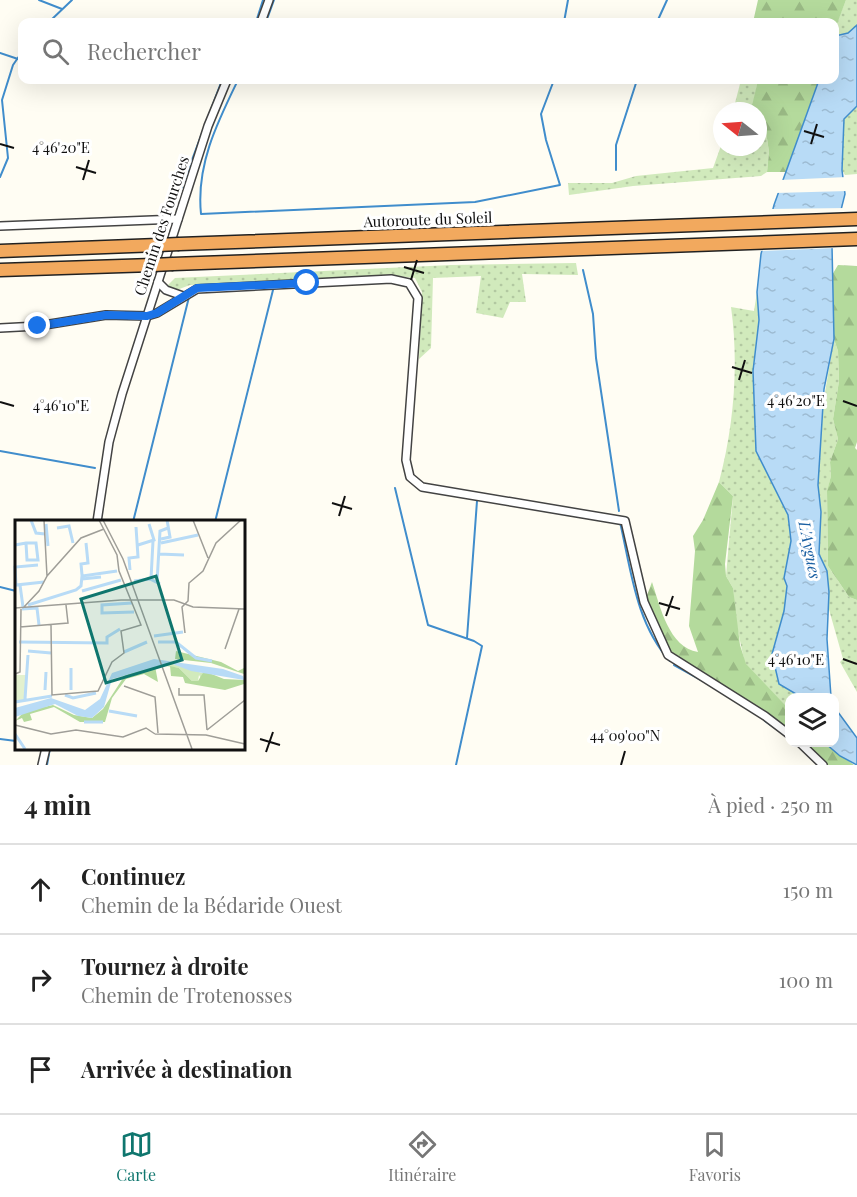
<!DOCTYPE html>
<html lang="fr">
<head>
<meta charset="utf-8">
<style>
	body { margin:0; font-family:"Playfair Display",serif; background:#f6f6f6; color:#222 }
	.controls { position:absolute; right:18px; bottom:18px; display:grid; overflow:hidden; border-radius:12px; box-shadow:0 6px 24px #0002 }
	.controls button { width:54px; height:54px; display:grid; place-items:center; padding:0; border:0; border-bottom:2px solid #e0e0e0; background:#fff; color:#222; font:30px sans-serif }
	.compass { position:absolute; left:713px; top:102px; width:54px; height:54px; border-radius:50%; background:#fff; box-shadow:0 6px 24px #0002; rotate:287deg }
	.stop { position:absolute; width:18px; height:18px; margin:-14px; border:4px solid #1a73e8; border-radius:50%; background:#fff }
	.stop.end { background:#1a73e8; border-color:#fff; box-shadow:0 2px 6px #0008 }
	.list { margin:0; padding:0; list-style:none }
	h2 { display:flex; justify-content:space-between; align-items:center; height:78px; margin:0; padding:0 24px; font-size:26px }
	h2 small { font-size:20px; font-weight:400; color:#767676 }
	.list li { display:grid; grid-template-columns:39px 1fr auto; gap:18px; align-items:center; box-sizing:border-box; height:90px; padding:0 24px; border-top:2px solid #e0e0e0 }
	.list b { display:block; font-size:22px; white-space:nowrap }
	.list p { margin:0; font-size:20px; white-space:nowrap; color:#767676 }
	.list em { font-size:20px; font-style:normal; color:#767676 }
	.icon { flex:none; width:33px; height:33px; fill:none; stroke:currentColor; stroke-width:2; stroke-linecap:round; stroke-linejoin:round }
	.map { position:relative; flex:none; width:857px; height:765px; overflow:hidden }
	.search { position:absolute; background:#fff; box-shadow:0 6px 24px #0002; left:18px; right:18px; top:18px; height:66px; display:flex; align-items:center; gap:15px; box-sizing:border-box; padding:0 21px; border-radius:12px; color:#767676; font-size:22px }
	.sheet { height:348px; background:#fff }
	nav { display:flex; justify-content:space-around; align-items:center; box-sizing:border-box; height:84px; border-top:2px solid #e0e0e0; background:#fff; font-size:16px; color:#767676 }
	nav a { display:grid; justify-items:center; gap:3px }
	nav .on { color:#0f766e }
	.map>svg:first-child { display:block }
	.grass { fill:url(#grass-dots) }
	.forest { fill:url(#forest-firs) }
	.water { fill:url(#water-ripples); stroke:#408dcc; stroke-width:1.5 }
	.pier { fill:#fffdf3 }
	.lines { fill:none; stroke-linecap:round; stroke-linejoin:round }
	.stream { stroke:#408dcc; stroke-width:2 }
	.minor-casing { stroke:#434343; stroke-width:10 }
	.motorway-casing { stroke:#212121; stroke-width:15 }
	.minor { stroke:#fff; stroke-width:7 }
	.motorway { stroke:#f2a95e; stroke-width:12 }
	.motorway-bridge-casing { stroke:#212121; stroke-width:15; stroke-linecap:butt }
	.motorway-bridge { stroke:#f2a95e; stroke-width:12 }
	.route { stroke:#1a73e8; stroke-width:8 }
	.ticks { fill:none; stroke:#101010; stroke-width:2 }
	.labels { text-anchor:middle; stroke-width:6; stroke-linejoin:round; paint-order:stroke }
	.street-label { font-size:15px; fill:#101010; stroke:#fff }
	.water-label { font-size:16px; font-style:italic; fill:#195fa2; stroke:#fff }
	.inset-river { fill:none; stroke:#b8dbf6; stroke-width:3 }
	.inset-road { fill:none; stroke:#9f9e98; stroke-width:1.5 }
	.view { fill:#0f766e; fill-opacity:0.15; stroke:#0f766e; stroke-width:3 }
	.inset-edge { fill:none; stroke:#101010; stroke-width:3 }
	.ticks-label { font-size:15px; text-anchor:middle; fill:#101010; stroke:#fff; stroke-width:6; stroke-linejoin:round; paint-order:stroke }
</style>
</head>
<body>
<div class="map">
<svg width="857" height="765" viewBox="0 0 857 765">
	<defs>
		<pattern id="grass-dots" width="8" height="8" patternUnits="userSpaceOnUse" patternTransform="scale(1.5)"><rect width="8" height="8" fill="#d1eabc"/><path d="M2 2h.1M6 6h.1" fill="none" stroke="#b2c8a1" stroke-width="1.8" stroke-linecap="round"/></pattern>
		<pattern id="forest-firs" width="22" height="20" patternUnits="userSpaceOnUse" patternTransform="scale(1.5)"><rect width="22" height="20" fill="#b4da9c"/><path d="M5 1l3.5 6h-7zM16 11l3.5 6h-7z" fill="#9aba85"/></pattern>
		<pattern id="water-ripples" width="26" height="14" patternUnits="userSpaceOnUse" patternTransform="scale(1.5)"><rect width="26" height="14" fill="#b8dbf6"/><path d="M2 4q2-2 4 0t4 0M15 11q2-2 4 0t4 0" fill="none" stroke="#9dbbd2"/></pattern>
	</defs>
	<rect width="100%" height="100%" fill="#fffdf3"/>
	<!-- grass -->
	<g class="grass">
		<polygon points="846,0 857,0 857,25 848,33 835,36 834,29"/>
		<polygon points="741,80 758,80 752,111 733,111"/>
		<polygon points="857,106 857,174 845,175 842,170 844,119"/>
		<polygon points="758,114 764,118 769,152 767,172 761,176 633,186 569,195 568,183 612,183 636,176 713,168 722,143 722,147 758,147"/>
		<polygon points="576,263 578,275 522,274 526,302 510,302 503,318 476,313 481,276 433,278 431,348 419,359 422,292 415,278 397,276 190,285 174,291 167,286 175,278 451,265"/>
		<path d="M757,292L759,320L753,370L756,451L788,515L791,541L784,578L787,586L784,611L772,654L779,684L801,697L790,698L789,709L745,664L734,613L733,588L726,576L733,496L719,482C734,426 739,364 731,307L754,311Z"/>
		<polygon points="834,339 838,351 839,381 833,419 838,439 830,462 831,476 827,492 828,566 849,597 857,600 857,692 840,662 843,659 828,606 827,571 819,554 821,512 818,485 823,404"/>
	</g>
	<!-- forest -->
	<g class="forest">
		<polygon points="758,0 846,0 835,29 834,22 753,22"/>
		<polygon points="758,80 819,80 786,172 767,172 769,152 764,118 758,114 758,111 751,110"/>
		<polygon points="838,265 857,266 857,442 855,448 857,450 857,600 849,597 828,566 827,491 831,476 830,462 838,439 833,419 839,381 838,351 834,339 832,275"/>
		<path d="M719,482L733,496L725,564L726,576L733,588L740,645L746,664L789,709V730L672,653L646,598L652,582C660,606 669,648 698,652L689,626L695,551L693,536L703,520Z"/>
		<polygon points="804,743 825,743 854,765 828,765"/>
	</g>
	<!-- water -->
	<g class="water">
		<polygon points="857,25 857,106 844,119 842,170 845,194 832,246 834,339 824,389 818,485 821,512 819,554 827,571 829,592 827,639 831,697 801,697 779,684 772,654 784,611 787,586 784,578 791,541 788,515 756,451 753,371 759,320 757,292 761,254 774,205 819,80 834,80 835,36 848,33"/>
		<polygon points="835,708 857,738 857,765 840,756 825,743 834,742"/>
	</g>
	<!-- pier -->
	<g class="pier">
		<polygon points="847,177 848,191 775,193 780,180"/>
		<polygon points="846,208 836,248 759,251 770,209"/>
	</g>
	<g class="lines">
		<!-- stream -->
		<g class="stream">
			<polyline points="39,0 62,9"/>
			<polyline points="49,22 72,0"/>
			<polyline points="256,22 263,0"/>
			<polyline points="266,22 274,0"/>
			<polyline points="564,22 568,0"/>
			<polyline points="657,22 667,0"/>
			<polyline points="0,53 18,59"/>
			<path d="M238,80C217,123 196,165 201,214L475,202L560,185L546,140L541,114L554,80"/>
			<polyline points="616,170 616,145 637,80"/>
			<polyline points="0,177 8,158 2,100 13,65 22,52"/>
			<polyline points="169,211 175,205 222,80"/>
			<polyline points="583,270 593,314 596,358 619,511"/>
			<polyline points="0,451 95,468"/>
			<polyline points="395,488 428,625 474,641 482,646 456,765"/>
			<polyline points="133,522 189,297"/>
			<polyline points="215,522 273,290"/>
			<path d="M620,522C631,570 636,624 670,661"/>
			<polyline points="0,587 16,591"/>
			<polyline points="467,638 477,501"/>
			<polyline points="674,665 703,681"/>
			<polyline points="765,721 778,730"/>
			<polyline points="0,739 16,741"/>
			<polyline points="47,765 50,748"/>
		</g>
		<defs>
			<g id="minor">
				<polyline points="261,22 269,0"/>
				<polyline points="0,226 178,219"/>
				<polyline points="158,282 166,290 183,296"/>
				<polyline points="0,328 38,326 106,315 147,316 157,313 197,289 391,279 409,283 418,298 406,460 410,477 422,487 625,521 644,602 668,655 765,716 790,735"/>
				<polyline points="97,522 109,442 122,394 208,126 227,80"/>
				<polyline points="799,742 823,765"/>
				<polyline points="42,765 46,748"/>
			</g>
			<g id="motorway">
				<polyline points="179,244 857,219"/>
				<polyline points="0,251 158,245"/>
				<polyline points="173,264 857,239"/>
				<polyline points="0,270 153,265"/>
			</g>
		</defs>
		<!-- minor casing -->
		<use href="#minor" class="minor-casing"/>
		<!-- motorway casing -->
		<use href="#motorway" class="motorway-casing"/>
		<!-- minor -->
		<use href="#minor" class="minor"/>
		<!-- motorway -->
		<use href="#motorway" class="motorway"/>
		<defs>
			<g id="motorway-bridge">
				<polyline points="158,245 179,244"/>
				<polyline points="153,265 173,264"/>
			</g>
		</defs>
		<!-- motorway-bridge casing -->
		<use href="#motorway-bridge" class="motorway-bridge-casing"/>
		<!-- motorway-bridge -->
		<use href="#motorway-bridge" class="motorway-bridge"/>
	</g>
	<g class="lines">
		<!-- route -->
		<polyline class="route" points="38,326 106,315 147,316 157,313 197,288 307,283"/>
	</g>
	<!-- ticks -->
	<path class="ticks" d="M804,131L824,137M0,144L14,148M811,144L817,124M76,167L96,173M83,180L89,160M404,267L424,273M411,280L417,260M732,367L752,373M739,380L745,360M843,401L857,406M0,402L14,406M332,503L352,509M339,516L345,496M659,603L680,609M666,616L673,596M843,659L857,664M260,739L280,745M266,752L273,732M621,765L625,751"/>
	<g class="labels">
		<!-- street labels -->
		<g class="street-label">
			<text transform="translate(428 220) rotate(-2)" y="5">Autoroute du Soleil</text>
			<text transform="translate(162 226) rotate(-72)" y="5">Chemin des Fourches</text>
		</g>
		<!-- water labels -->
		<g class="water-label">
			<text transform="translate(810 550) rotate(79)" y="6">L'Aygues</text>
		</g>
	</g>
	<!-- overview -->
	<g transform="translate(15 520)">
		<rect width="230" height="230" fill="#fffdf3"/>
		<path d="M155,143L187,153L195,158L194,163L188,162L184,155L183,161H177L164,148L150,146Z" fill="#d1eabc"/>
		<path d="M161,131L206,142L223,151L229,148V154L196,143L160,139ZM140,146L143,162L129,154L111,159L97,178L90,202H65L39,187L15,194L17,200L9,202L7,198L0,201L10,191L38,185L59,195L77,198L88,189L110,155ZM155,146L164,148L177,161H183L189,151L209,159L229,160V164L210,170L170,163L168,157L156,156Z" fill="#b4da9c"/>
		<path d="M0,155H11L10,180L0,182Z" fill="#e3f1ce"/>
		<path d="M139,139L208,149L228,156L229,160L176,151L155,143L97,159L89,187L77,198L63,196L40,184L0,197V188L36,178L70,190L85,179L97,153Z" fill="#b8dbf6"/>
		<path class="inset-river" d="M16,0L21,13L30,14M31,4L33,26M42,8L54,6L58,23M146,19L155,17L152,0M146,23L183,15M0,25L11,23H21L23,40H12L11,23M123,25L139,20L134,4M144,34L169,35M23,45L0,47L1,65L29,62M115,50L114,38L123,37L121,7M67,55L66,44L73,43L71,23M67,59L86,57M136,59L138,21M119,61L135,59L145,64M142,62L145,11L153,8M5,65L8,87M67,71L106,60M117,83L87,85V93L119,92M13,85L61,70L66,66L67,56L102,51M7,89L22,88L24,105M139,116L168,112M4,122L92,123V117L105,109M143,122H161L181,138L197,141M13,131L36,133M109,132L132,122M30,170L31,152M56,170V148M50,175L58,178L81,173M10,179L13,135M0,182L37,176M94,191L122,196M69,202H88M0,214L10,229"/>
		<path class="inset-road" d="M88,0L108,39L177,229M178,0L193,38M32,56L66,18L89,9M0,88L106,80H159L178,87L230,89M8,88L24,71L32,56L29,0M36,105L37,175L83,171L97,142L109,133L106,111L126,105L104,51L102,35L84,0M5,107L53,103L51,85M170,113L167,87L173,81L174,63L188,51L201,23L226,0M210,129L224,89M0,154L5,152L6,89M109,166L140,177L143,213M164,168V175H189L192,210M0,205L36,214L61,210L108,217L131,208L140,214M192,210L230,180M140,214L191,215L230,224"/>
		<path class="view" d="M141,56L167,140L91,163L66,79Z"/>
		<rect width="230" height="230" class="inset-edge"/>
	</g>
	<g class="ticks-label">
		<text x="61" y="153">4°46'20"E</text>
		<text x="796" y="406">4°46'20"E</text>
		<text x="61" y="411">4°46'10"E</text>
		<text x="796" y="665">4°46'10"E</text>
		<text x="625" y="741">44°09'00"N</text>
	</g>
</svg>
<div class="controls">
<button><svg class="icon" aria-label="layers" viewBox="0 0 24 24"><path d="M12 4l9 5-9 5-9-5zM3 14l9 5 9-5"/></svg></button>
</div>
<svg class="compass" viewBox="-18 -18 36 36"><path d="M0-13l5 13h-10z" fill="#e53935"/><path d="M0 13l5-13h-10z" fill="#767676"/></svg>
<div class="stop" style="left:307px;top:283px"></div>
<div class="stop end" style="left:38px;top:326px"></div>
<div class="search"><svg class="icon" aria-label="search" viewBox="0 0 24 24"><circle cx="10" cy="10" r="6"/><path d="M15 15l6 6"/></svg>Rechercher</div>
</div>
<section class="sheet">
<h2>4 min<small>À pied · 250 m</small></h2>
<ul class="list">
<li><svg class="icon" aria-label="ahead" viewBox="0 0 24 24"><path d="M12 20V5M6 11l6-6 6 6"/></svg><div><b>Continuez</b><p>Chemin de la Bédaride Ouest</p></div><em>150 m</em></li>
<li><svg class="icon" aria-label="right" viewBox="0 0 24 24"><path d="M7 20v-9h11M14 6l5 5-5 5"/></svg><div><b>Tournez à droite</b><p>Chemin de Trotenosses</p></div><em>100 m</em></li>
<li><svg class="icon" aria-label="arrive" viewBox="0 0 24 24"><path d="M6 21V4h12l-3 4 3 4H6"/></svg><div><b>Arrivée à destination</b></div></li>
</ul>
</section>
<nav>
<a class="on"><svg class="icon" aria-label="map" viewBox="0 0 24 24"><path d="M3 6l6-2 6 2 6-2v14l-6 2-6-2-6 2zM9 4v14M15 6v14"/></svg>Carte</a>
<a><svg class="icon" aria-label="directions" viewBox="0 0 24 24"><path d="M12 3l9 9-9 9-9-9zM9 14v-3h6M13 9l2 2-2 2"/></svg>Itinéraire</a>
<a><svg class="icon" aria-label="saved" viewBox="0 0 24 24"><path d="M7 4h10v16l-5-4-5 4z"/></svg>Favoris</a>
</nav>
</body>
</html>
